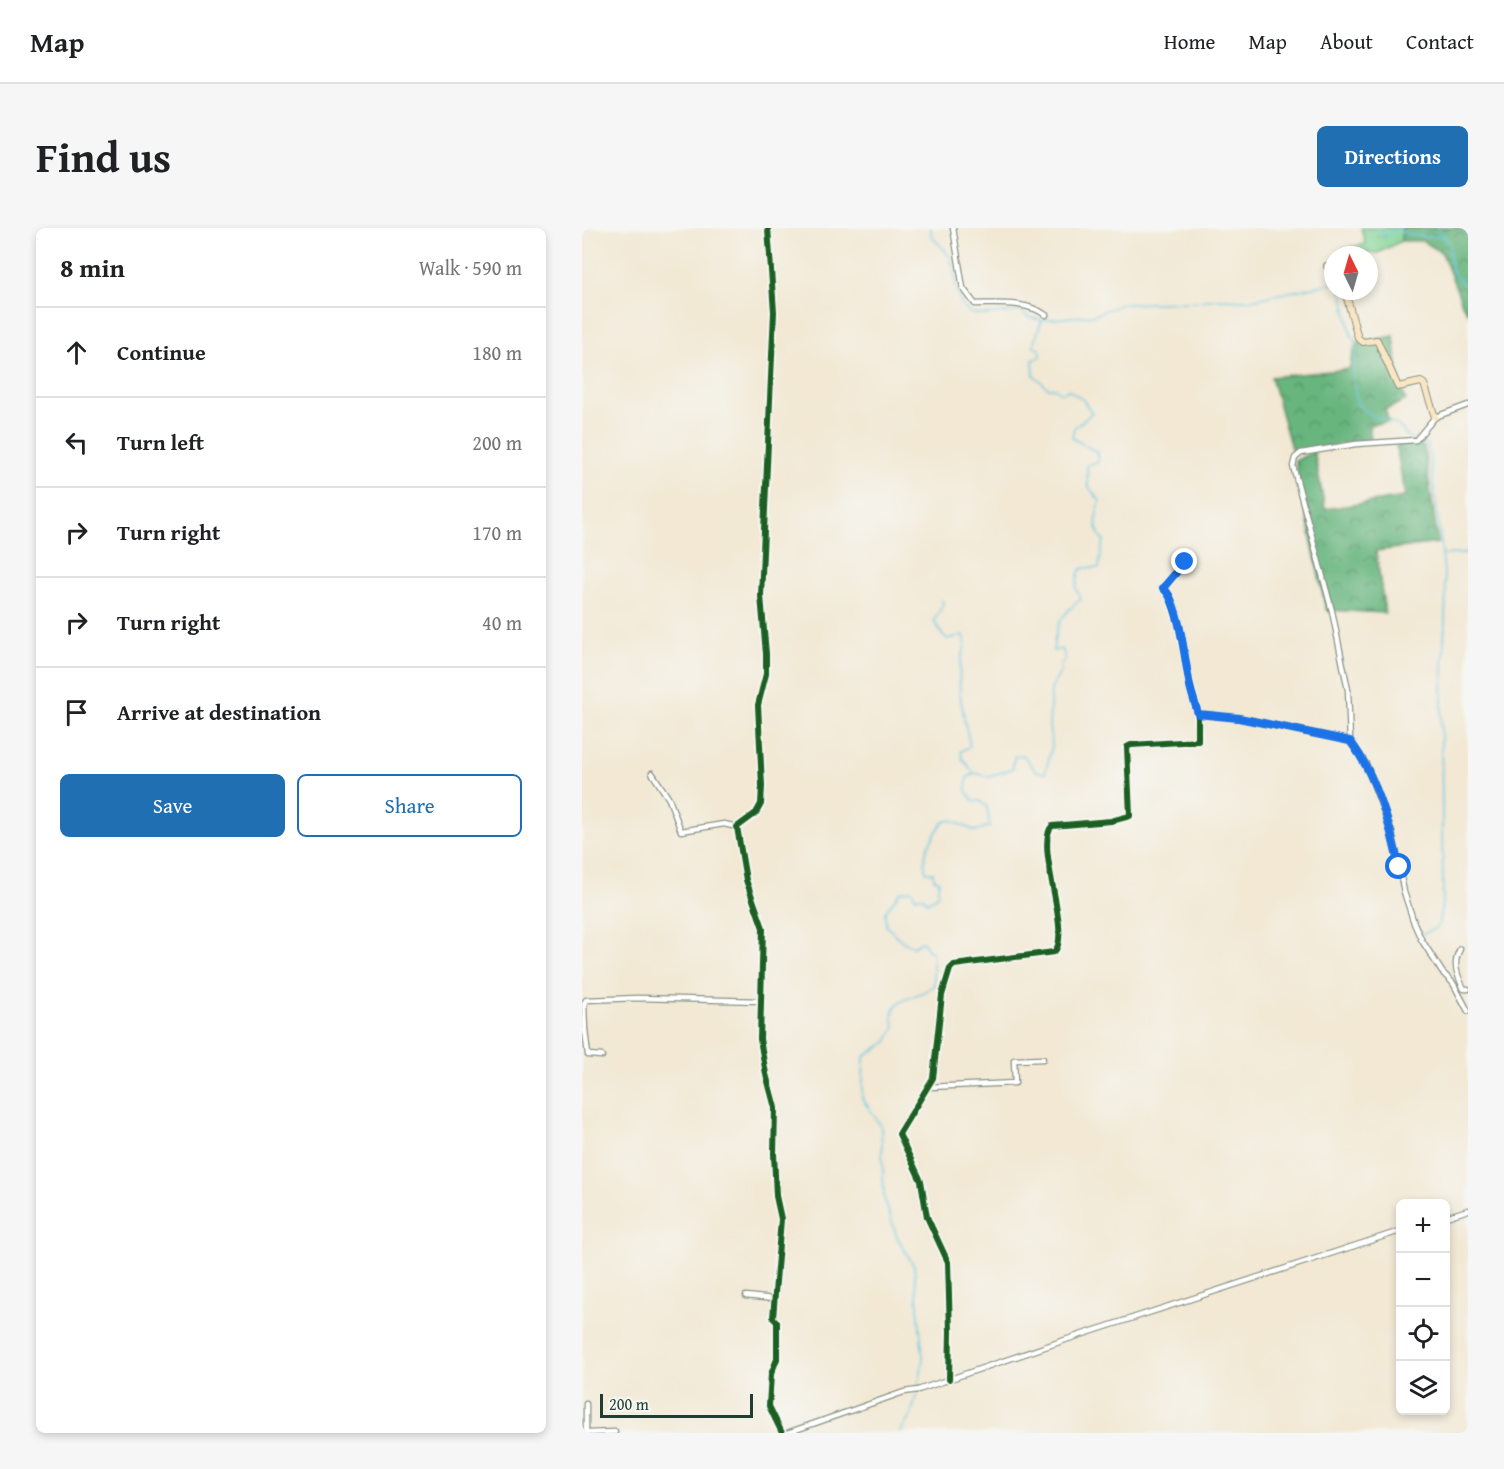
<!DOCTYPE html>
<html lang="en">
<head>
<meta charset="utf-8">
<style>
	body { margin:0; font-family:"Gentium Book Plus",serif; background:#f6f6f6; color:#202124 }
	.controls { position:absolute; right:18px; bottom:18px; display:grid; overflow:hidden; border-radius:9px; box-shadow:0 3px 9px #0003 }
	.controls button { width:54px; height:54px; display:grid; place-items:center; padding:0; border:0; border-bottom:2px solid #e0e0e0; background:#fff; color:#202124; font:30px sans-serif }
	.compass { position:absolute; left:742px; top:18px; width:54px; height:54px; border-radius:50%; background:#fff; box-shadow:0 3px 9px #0003; rotate:355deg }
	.scale { position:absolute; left:18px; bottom:15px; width:153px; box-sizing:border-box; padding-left:6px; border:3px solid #1f3d34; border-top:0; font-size:16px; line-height:21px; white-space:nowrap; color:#1f3d34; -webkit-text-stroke:4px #f6f6f2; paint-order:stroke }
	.stop { position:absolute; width:18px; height:18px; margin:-14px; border:4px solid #1a73e8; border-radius:50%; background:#fff }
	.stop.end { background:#1a73e8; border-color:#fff; box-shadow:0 2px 6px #0008 }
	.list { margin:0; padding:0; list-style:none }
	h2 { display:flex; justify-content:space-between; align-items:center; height:78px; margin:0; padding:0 24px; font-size:26px }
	h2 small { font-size:20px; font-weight:400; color:#757577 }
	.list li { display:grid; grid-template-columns:39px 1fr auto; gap:18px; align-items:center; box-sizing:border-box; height:90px; padding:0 24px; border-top:2px solid #e0e0e0 }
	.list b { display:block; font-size:22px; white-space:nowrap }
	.list em { font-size:20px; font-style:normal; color:#757577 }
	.actions { display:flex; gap:12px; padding:18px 24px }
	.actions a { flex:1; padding:14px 0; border:2px solid #1f6fb2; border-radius:9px; text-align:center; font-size:21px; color:#1f6fb2 }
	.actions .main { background:#1f6fb2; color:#fff }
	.icon { flex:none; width:33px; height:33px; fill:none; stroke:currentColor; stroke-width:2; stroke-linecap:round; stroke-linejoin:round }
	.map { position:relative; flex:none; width:886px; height:1205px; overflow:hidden; border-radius:9px }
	header { display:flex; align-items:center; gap:36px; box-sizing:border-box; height:84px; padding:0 30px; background:#fff; border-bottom:2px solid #e0e0e0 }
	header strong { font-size:28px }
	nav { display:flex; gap:33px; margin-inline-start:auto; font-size:21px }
	.intro { display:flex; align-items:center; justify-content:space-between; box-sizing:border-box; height:144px; padding:0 36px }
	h1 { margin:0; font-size:42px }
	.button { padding:15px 27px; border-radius:9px; background:#1f6fb2; color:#fff; font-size:21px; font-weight:700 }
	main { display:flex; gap:36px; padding:0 36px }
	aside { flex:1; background:#fff; border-radius:9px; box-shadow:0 3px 9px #0003 }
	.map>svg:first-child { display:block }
	.grass { fill:url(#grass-tufts); stroke:#508864; stroke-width:1.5 }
	.forest { fill:url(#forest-crowns); stroke:#447959; stroke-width:1.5 }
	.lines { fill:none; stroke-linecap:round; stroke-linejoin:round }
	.stream { stroke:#62c4e0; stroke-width:1.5 }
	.street-casing { stroke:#889284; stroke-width:7 }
	.secondary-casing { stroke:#889284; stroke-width:8 }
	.street { stroke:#fff; stroke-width:4.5 }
	.secondary { stroke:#fbe6c4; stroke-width:6 }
	.cycleway-casing { stroke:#f6f6f2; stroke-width:10 }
	.cycleway { stroke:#1b5e20; stroke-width:6 }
	.route { stroke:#1a73e8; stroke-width:8 }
</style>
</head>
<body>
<header>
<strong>Map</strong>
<nav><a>Home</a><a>Map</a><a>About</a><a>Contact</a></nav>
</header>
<div class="intro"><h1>Find us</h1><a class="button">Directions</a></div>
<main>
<aside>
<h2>8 min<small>Walk · 590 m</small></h2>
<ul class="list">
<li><svg class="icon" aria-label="ahead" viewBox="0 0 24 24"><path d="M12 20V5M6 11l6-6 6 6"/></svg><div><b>Continue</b></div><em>180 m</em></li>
<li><svg class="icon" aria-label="left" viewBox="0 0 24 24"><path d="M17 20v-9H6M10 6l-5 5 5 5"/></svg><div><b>Turn left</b></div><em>200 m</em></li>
<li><svg class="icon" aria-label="right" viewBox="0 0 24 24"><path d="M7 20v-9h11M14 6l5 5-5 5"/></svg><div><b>Turn right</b></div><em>170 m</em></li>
<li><svg class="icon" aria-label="right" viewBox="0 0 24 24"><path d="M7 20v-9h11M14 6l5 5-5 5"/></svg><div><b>Turn right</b></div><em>40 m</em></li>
<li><svg class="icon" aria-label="arrive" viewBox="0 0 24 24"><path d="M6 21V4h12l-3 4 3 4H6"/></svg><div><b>Arrive at destination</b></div></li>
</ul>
<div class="actions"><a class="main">Save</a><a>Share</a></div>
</aside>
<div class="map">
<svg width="886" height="1205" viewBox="0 0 886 1205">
	<defs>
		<pattern id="grass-tufts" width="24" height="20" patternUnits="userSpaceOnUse" patternTransform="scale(1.5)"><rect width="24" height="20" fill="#81d394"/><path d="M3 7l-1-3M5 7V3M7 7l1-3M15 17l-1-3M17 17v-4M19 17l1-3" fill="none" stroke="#69ac7a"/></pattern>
		<pattern id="forest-crowns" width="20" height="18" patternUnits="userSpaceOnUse" patternTransform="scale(1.5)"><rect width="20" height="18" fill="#68b57e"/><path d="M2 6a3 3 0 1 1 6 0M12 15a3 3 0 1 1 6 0" fill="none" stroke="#559468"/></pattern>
	</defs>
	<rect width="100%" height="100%" fill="#f6f6f2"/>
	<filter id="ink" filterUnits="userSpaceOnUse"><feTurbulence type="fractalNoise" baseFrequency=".0167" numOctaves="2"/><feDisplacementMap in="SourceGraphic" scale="12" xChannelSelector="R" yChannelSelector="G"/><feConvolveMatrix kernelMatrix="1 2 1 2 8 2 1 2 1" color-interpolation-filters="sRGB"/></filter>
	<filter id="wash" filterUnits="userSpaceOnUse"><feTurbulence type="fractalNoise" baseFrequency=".008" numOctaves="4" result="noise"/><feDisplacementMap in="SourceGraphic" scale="24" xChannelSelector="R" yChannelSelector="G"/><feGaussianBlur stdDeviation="1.35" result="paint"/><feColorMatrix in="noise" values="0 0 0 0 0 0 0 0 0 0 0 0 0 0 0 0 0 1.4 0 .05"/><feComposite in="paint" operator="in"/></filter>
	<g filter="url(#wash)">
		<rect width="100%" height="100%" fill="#f2e8d3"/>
		<!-- grass -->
		<polygon class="grass" points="779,0 820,0 819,13 796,25 758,27 758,22 783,16"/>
		<!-- forest -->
		<g class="forest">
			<polygon points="820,0 886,0 886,85 881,78 860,25 841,13 819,13"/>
			<polygon points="812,108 817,153 824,172 803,182 807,194 787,197 789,211 710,224 689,149 767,141 774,115"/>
			<polygon points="836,214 842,219 856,315 794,323 803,385 744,382 713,233 732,223 743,281 823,269 814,217"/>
		</g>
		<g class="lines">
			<!-- stream -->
			<g class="stream">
				<path d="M349,0V7C354,14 363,21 367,28C377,45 369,80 392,86C407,89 424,84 439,83L446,89L459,92"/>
				<path d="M796,0L799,2L800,8L809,5L813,1H817L820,5C828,6 837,8 845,9C858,10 856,4 868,15"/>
				<polyline points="854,0 864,10"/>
				<path d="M868,17C866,36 869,48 886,59"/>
				<path d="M760,63L769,107L774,115L771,147L775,176C779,179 783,183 787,185C800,194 818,192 824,208L830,210"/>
				<polyline points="837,212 844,215 847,224 859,315 864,365 859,496 861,670 856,699 841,706"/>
				<polyline points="860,327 886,325"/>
				<path d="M360,372L361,377L352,393L361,408L365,411L382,407C386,418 379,427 378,438C375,464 383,493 388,518L379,523L380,530L392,545"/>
				<path d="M318,1205L329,1187L336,1162L341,1130L332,1038L315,1009L302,970L299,898L280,870L282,829L305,814L313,799C302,767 335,773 352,757L350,724L345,722L343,716L339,714L331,718L321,714L304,698L303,684L318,664L330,662L333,669H341L345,674L355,668L357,653L352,651L351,645L344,644C338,624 351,610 361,594L369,592L393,603L408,598L405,579L398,573L392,574L384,563L385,550L393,545L407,549L431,540L432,528L441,527L454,543L463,545L470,518L467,500L469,461L479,443L478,436L483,433L481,421L471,423C474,395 478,388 499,371L494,360L497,343L502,340H517L520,319L522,313C511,302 514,287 518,273L506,258L505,237L516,234L515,224L490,210L492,200L510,185L501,172L487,162L479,165L473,160H466L452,147L451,132L458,129V123L451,117L460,92L512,87L540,76L611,74L633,71L669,72L751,55"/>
			</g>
		</g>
	</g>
	<g filter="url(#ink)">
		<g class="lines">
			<defs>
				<g id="street">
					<polyline points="186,0 192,84 179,368 184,426 184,446 176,477 180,558 179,576 174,585 155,599 164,652 181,700 178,811 184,846 193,880 192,926 194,968 199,991 191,1090 195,1094 195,1131 189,1146 187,1178 200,1205"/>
					<path d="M371,0L381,60L393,76C417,76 444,73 464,87"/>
					<polyline points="886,177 853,189 834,212 774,216 719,225 713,230 711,238 750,383 766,462 768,513 784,536 810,605 822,664 832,695 839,711 860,744 871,755 886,783"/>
					<polyline points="616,486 657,490 768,513"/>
					<polyline points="70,545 87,571 99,603 142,596 155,599"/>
					<path d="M878,721C870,735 875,747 882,761H886"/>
					<polyline points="0,802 3,802 2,776 4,772 56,770 180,773"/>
					<polyline points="3,802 6,827 20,828"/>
					<polyline points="347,859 433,855 432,832 461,831"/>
					<polyline points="864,989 886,982"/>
					<polyline points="164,1068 192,1071"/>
					<path d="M367,1151L368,1104L366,1034L345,989L339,953L317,906L351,850L360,767L368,741L372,737L472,724C491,707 452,617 470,598L529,593L548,588L545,519L549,517L616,513V486L608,458L597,396L588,368L581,360L603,334"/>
					<polyline points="4,1205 4,1176"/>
					<polyline points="4,1205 33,1204"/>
					<polyline points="205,1205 322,1164 336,1162 486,1111 818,1003"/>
				</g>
				<g id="secondary">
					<polyline points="745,38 751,37"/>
					<polyline points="763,63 776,110 781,114 795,112 816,159 839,154 842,156 853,189"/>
				</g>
			</defs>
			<!-- street casing -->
			<use href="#street" class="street-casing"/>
			<!-- secondary casing -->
			<use href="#secondary" class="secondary-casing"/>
			<!-- street -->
			<use href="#street" class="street"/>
			<!-- secondary -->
			<use href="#secondary" class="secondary"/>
			<defs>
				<g id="cycleway">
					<polyline points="186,0 192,84 179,368 184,426 184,446 176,477 180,558 179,576 174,585 155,599 164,652 181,700 178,811 184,846 193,880 192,926 194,968 199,991 191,1090 195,1094 195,1131 189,1146 187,1178 200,1205"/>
					<path d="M367,1151L368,1104L366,1034L345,989L339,953L317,906L351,850L360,767L368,741L372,737L472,724C491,707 452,617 470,598L529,593L548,588L545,519L549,517L616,513V486L608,458L597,396L588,368L581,360L603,334"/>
				</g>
			</defs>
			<!-- cycleway casing -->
			<use href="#cycleway" class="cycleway-casing"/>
			<!-- cycleway -->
			<use href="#cycleway" class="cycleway"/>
		</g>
	</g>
	<g class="lines" filter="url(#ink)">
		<!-- route -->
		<path class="route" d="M603,334L581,360C598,373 603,436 608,458C610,468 614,477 616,486L657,490L768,513C793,545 809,599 817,639"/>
	</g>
</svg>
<div class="controls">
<button>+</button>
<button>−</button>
<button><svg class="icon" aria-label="locate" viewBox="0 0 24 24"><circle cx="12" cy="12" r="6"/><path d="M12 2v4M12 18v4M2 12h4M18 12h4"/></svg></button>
<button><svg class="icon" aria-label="layers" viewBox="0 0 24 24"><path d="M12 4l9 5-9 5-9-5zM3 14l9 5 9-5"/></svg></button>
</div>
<svg class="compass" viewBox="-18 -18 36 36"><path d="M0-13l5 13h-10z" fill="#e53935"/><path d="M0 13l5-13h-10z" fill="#757577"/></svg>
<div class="scale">200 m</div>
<div class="stop" style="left:817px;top:639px"></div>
<div class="stop end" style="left:603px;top:334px"></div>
</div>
</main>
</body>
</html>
